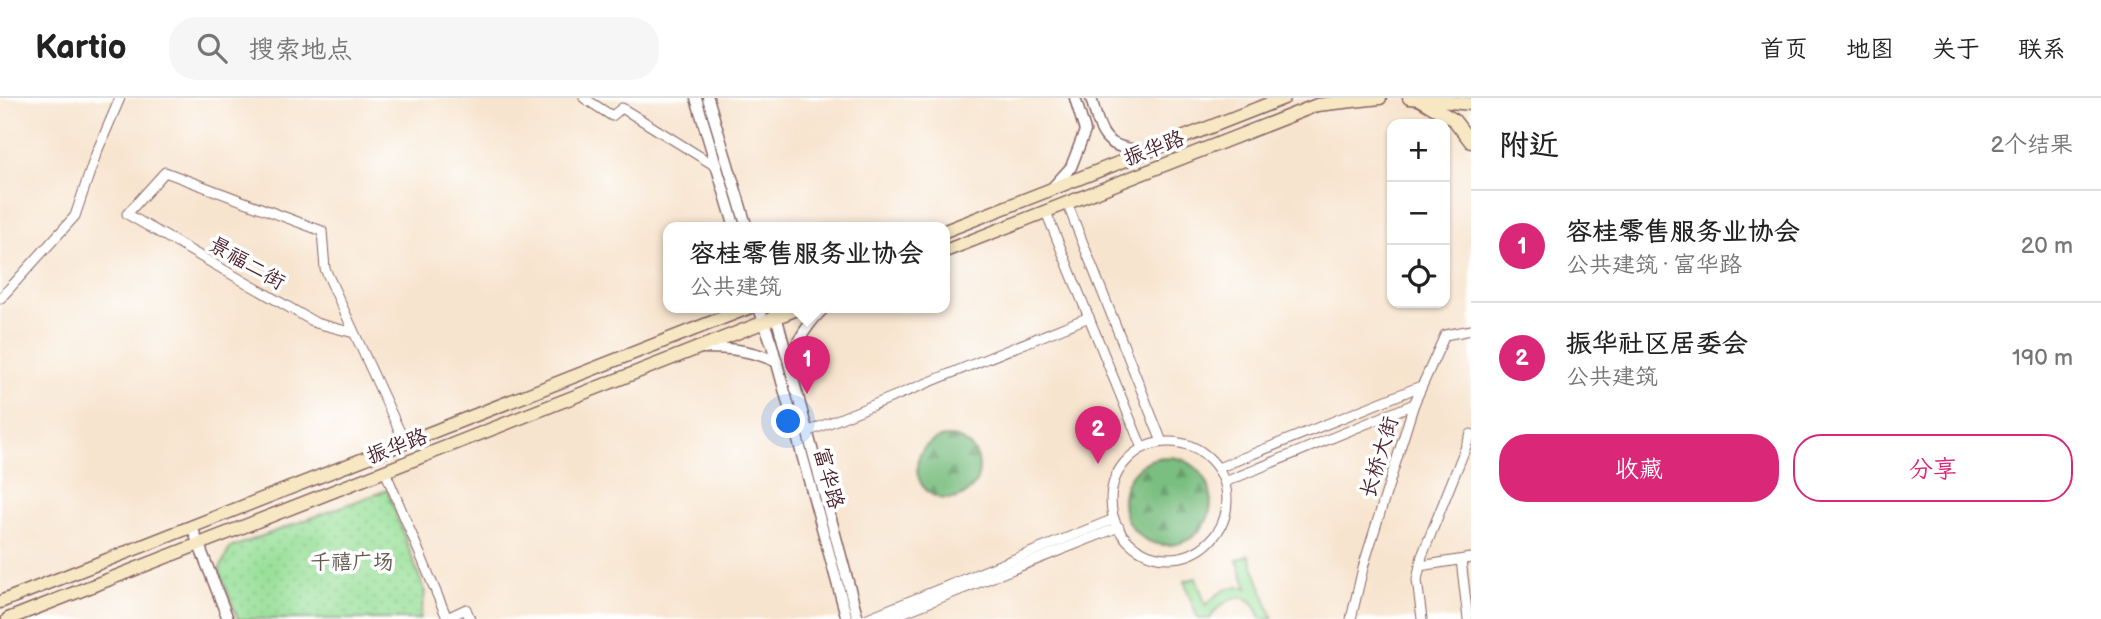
<!DOCTYPE html>
<html lang="zh">
<head>
<meta charset="utf-8">
<style>
	body { margin:0; font-family:"Balsamiq Sans","LXGW WenKai TC",sans-serif; background:#f6f6f6; color:#222 }
	.controls { position:absolute; right:21px; top:21px; display:grid; overflow:hidden; border-radius:14px; box-shadow:0 2px 5px #0004 }
	.controls button { width:63px; height:63px; display:grid; place-items:center; padding:0; border:0; border-bottom:2px solid #e0e0e0; background:#fff; color:#222; font:35px sans-serif }
	.you { position:absolute; left:789px; top:324px; width:24px; height:24px; margin:-18px; border:5px solid #fff; border-radius:50%; background:#1a73e8; box-shadow:0 0 0 10px #1a73e833 }
	.badge { display:grid; place-items:center; width:46px; height:46px; border-radius:50%; background:#db2777; color:#fff; font-size:23px; font-weight:700 }
	.pin { position:absolute; translate:-50% -58px; filter:drop-shadow(0 2px 4px #0008) }
	.pin::after { content:''; position:absolute; top:37px; width:24px; height:21px; background:inherit; clip-path:polygon(0 0,100% 0,50% 100%) }
	.popup { position:absolute; left:663px; top:124px; width:287px; height:91px; box-sizing:border-box; display:grid; place-content:center; border-radius:14px; background:#fff; filter:drop-shadow(0 2px 5px #0005); font-size:23px; white-space:nowrap; color:#767676 }
	.popup b { font-size:26px; color:#222 }
	.popup::after { content:''; position:absolute; left:50%; top:100%; margin-left:-14px; border:14px solid transparent; border-top-color:#fff }
	.list { margin:0; padding:0; list-style:none }
	h2 { display:flex; justify-content:space-between; align-items:center; height:91px; margin:0; padding:0 28px; font-size:30px }
	h2 small { font-size:23px; font-weight:400; color:#767676 }
	.list li { display:grid; grid-template-columns:46px 1fr auto; gap:21px; align-items:center; box-sizing:border-box; height:112px; padding:0 28px; border-top:2px solid #e0e0e0 }
	.list b { display:block; font-size:26px; white-space:nowrap }
	.list p { margin:0; font-size:23px; white-space:nowrap; color:#767676 }
	.list em { font-size:23px; font-style:normal; color:#767676 }
	.actions { display:flex; gap:14px; padding:21px 28px }
	.actions a { flex:1; padding:16px 0; border:2px solid #db2777; border-radius:28px; text-align:center; font-size:24px; color:#db2777 }
	.actions .main { background:#db2777; color:#fff }
	.icon { flex:none; width:38px; height:38px; fill:none; stroke:currentColor; stroke-width:2; stroke-linecap:round; stroke-linejoin:round }
	.map { position:relative; flex:none; width:1471px; height:521px; overflow:hidden }
	header { display:flex; align-items:center; gap:42px; box-sizing:border-box; height:98px; padding:0 35px; background:#fff; border-bottom:2px solid #e0e0e0 }
	header strong { font-size:33px }
	nav { display:flex; gap:38px; margin-inline-start:auto; font-size:24px }
	.search { width:490px; height:63px; background:#f6f6f6; display:flex; align-items:center; gap:18px; box-sizing:border-box; padding:0 24px; border-radius:28px; color:#767676; font-size:26px }
	main { display:flex }
	aside { flex:1; background:#fff }
	.map>svg:first-child { display:block }
	.grass { fill:url(#grass-dots); stroke:#717f62; stroke-width:2 }
	.forest { fill:url(#forest-firs); stroke:#626e56; stroke-width:2 }
	.garden { fill:#98df98; stroke:#717f62; stroke-width:2 }
	.lines { fill:none; stroke-linecap:round; stroke-linejoin:round }
	.minor-casing { stroke:#876464; stroke-width:11 }
	.tertiary-casing { stroke:#876464; stroke-width:13 }
	.secondary-casing { stroke:#876464; stroke-width:15 }
	.minor { stroke:#fff; stroke-width:9 }
	.tertiary { stroke:#fff; stroke-width:10 }
	.secondary { stroke:#f7e8c3; stroke-width:12 }
	.labels { text-anchor:middle; stroke-width:7; stroke-linejoin:round; paint-order:stroke }
	.street-label { font-size:21px; fill:#4a1f2b; stroke:#fff }
	.park-label { font-size:21px; fill:#61594c; stroke:#fff }
</style>
</head>
<body>
<header>
<strong>Kartio</strong>
<div class="search"><svg class="icon" aria-label="search" viewBox="0 0 24 24"><circle cx="10" cy="10" r="6"/><path d="M15 15l6 6"/></svg>搜索地点</div>
<nav><a>首页</a><a>地图</a><a>关于</a><a>联系</a></nav>
</header>
<main>
<div class="map">
<svg width="1471" height="521" viewBox="0 0 1471 521">
	<defs>
		<pattern id="grass-dots" width="8" height="8" patternUnits="userSpaceOnUse" patternTransform="scale(1.75)"><rect width="8" height="8" fill="#98df98"/><path d="M2 2h.1M6 6h.1" fill="none" stroke="#84bf83" stroke-width="1.8" stroke-linecap="round"/></pattern>
		<pattern id="forest-firs" width="22" height="20" patternUnits="userSpaceOnUse" patternTransform="scale(1.75)"><rect width="22" height="20" fill="#7abe80"/><path d="M5 1l3.5 6h-7zM16 11l3.5 6h-7z" fill="#669a69"/></pattern>
	</defs>
	<rect width="100%" height="100%" fill="#fff"/>
	<filter id="ink" filterUnits="userSpaceOnUse"><feTurbulence type="fractalNoise" baseFrequency=".0143" numOctaves="2"/><feDisplacementMap in="SourceGraphic" scale="14" xChannelSelector="R" yChannelSelector="G"/><feConvolveMatrix kernelMatrix="1 2 1 2 8 2 1 2 1" color-interpolation-filters="sRGB"/></filter>
	<filter id="wash" filterUnits="userSpaceOnUse"><feTurbulence type="fractalNoise" baseFrequency=".00686" numOctaves="4" result="noise"/><feDisplacementMap in="SourceGraphic" scale="28" xChannelSelector="R" yChannelSelector="G"/><feGaussianBlur stdDeviation="1.57" result="paint"/><feColorMatrix in="noise" values="0 0 0 0 0 0 0 0 0 0 0 0 0 0 0 0 0 1.4 0 .05"/><feComposite in="paint" operator="in"/></filter>
	<g filter="url(#wash)">
		<rect width="100%" height="100%" fill="#f7e4ce"/>
		<!-- grass -->
		<polygon class="grass" points="387,392 425,494 420,521 238,521 219,472 230,450"/>
		<!-- forest -->
		<g class="forest">
			<circle cx="948" cy="370" r="31"/>
			<circle cx="1167" cy="403" r="44"/>
		</g>
		<!-- garden -->
		<path class="garden" d="M1249,457L1273,521H1261C1259,516 1257,509 1253,505C1239,491 1217,507 1210,521H1198L1184,483L1196,480L1206,507C1216,496 1232,484 1247,490L1237,462Z"/>
	</g>
	<g filter="url(#ink)">
		<g class="lines">
			<defs>
				<g id="minor">
					<polyline points="584,0 612,18 622,10 717,69"/>
					<polyline points="1067,105 1162,344"/>
					<polyline points="1046,114 1142,350"/>
					<polyline points="0,201 75,118 96,56 120,0"/>
					<polyline points="354,235 316,225 127,116 165,74 322,133 325,171 405,345"/>
					<polyline points="807,334 1089,219"/>
					<circle cx="1169" cy="402" r="58"/>
					<polyline points="1218,370 1421,288"/>
					<polyline points="385,373 447,520 466,511 470,521"/>
					<polyline points="1225,384 1414,306"/>
					<polyline points="1461,462 1468,521"/>
					<polyline points="1420,468 1471,460"/>
					<polyline points="865,521 1114,421"/>
					<polyline points="887,521 1119,429"/>
					<polyline points="1351,521 1364,466 1414,306 1445,237 1471,232"/>
					<polyline points="1422,521 1417,482 1422,458 1471,336"/>
				</g>
				<g id="tertiary">
					<polyline points="696,0 735,130"/>
					<polyline points="708,0 747,130"/>
					<path d="M1091,0C1102,39 1103,50 1147,53"/>
					<polyline points="1052,90 1071,69 1085,33 1075,0"/>
					<polyline points="759,210 772,247 847,521"/>
					<polyline points="774,210 858,521"/>
					<path d="M702,250C729,250 752,252 777,264"/>
					<path d="M789,264C797,243 807,226 824,210"/>
					<polyline points="192,429 228,521"/>
				</g>
				<g id="secondary">
					<polyline points="1409,0 1471,6"/>
					<polyline points="1419,1 1454,22 1471,44"/>
					<polyline points="945,133 1284,0"/>
					<polyline points="945,153 1317,7 1380,0"/>
					<polyline points="0,504 748,210"/>
					<polyline points="8,521 800,210"/>
				</g>
			</defs>
			<!-- minor casing -->
			<use href="#minor" class="minor-casing"/>
			<!-- tertiary casing -->
			<use href="#tertiary" class="tertiary-casing"/>
			<!-- secondary casing -->
			<use href="#secondary" class="secondary-casing"/>
			<!-- minor -->
			<use href="#minor" class="minor"/>
			<!-- tertiary -->
			<use href="#tertiary" class="tertiary"/>
			<!-- secondary -->
			<use href="#secondary" class="secondary"/>
		</g>
	</g>
	<g class="labels">
		<!-- street labels -->
		<g class="street-label">
			<text transform="translate(1154 50) rotate(-21)" y="7">振华路</text>
			<text transform="translate(247 165) rotate(30)" y="7">景福二街</text>
			<text transform="translate(397 348) rotate(-21)" y="7">振华路</text>
			<text transform="translate(1379 359) rotate(-73)" y="7">长桥大街</text>
			<text transform="translate(829 380) rotate(75)" y="7">富华路</text>
		</g>
		<!-- park labels -->
		<g class="park-label">
			<text x="352" y="471">千禧广场</text>
		</g>
	</g>
</svg>
<div class="controls">
<button>+</button>
<button>−</button>
<button><svg class="icon" aria-label="locate" viewBox="0 0 24 24"><circle cx="12" cy="12" r="6"/><path d="M12 2v4M12 18v4M2 12h4M18 12h4"/></svg></button>
</div>
<div class="you"></div>
<div class="pin badge" style="left:807px;top:296px">1</div>
<div class="popup"><b>容桂零售服务业协会</b>公共建筑</div>
<div class="pin badge" style="left:1098px;top:366px">2</div>
</div>
<aside>
<h2>附近<small>2个结果</small></h2>
<ul class="list">
<li><span class="badge">1</span><div><b>容桂零售服务业协会</b><p>公共建筑 · 富华路</p></div><em>20 m</em></li>
<li><span class="badge">2</span><div><b>振华社区居委会</b><p>公共建筑</p></div><em>190 m</em></li>
</ul>
<div class="actions"><a class="main">收藏</a><a>分享</a></div>
</aside>
</main>
</body>
</html>
